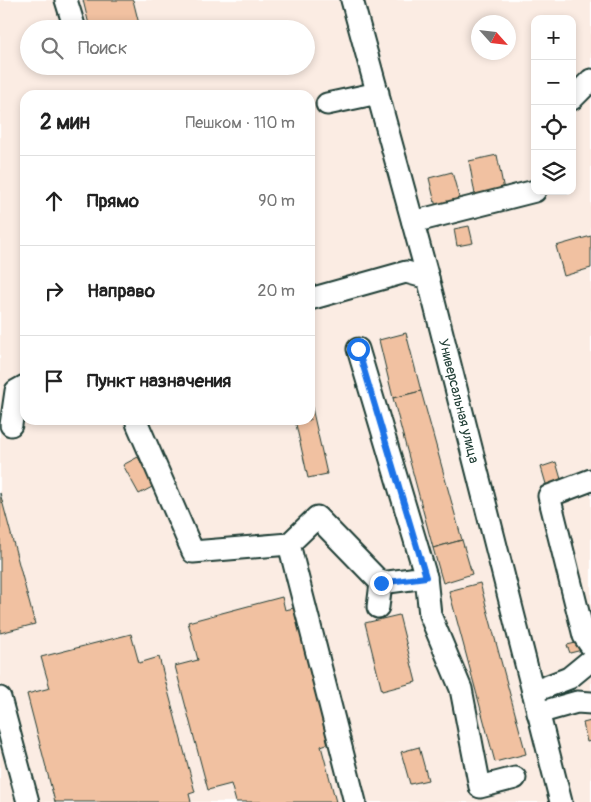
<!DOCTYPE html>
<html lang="ru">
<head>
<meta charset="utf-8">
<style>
	body { margin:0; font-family:Pangolin,sans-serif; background:#f6f6f6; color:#222 }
	.controls { position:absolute; right:15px; top:15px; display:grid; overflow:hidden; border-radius:10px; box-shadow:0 2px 8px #0003 }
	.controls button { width:45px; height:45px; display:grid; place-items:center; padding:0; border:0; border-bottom:1px solid #e0e0e0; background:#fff; color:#222; font:25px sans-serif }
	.compass { position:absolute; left:471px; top:15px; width:45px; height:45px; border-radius:50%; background:#fff; box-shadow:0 2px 8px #0003; rotate:117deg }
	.stop { position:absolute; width:15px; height:15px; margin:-11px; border:4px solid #1a73e8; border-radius:50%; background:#fff }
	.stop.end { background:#1a73e8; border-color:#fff; box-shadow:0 1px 5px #0008 }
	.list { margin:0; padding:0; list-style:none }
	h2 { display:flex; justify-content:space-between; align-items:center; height:65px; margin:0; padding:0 20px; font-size:21px }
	h2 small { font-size:16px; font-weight:400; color:#767676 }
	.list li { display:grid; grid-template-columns:32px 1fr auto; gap:15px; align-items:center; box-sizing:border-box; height:90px; padding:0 20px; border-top:1px solid #e0e0e0 }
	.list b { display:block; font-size:19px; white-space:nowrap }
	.list em { font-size:16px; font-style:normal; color:#767676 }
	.icon { flex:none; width:28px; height:28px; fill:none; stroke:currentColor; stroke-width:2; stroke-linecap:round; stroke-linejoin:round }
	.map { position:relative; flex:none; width:591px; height:802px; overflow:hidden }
	.search { position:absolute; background:#fff; box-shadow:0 2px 8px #0003; left:20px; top:20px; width:295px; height:55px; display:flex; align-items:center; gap:12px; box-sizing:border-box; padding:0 18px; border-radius:28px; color:#767676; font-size:19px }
	.panel { position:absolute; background:#fff; box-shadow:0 2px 8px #0003; left:20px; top:90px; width:295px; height:335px; border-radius:15px }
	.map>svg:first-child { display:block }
	.built { fill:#fbece3; fill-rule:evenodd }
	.building { fill:#f1c1a1; stroke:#1f3d34 }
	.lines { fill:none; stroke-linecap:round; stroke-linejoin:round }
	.minor-casing { stroke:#1f3d34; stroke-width:25 }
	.minor { stroke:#fff; stroke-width:21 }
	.route { stroke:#1a73e8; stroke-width:6 }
	.labels { text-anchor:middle; stroke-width:4.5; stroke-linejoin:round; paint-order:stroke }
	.street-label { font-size:14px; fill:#1f3d34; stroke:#fff }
</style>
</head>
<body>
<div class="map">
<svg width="591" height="802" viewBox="0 0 591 802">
	<rect width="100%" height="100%" fill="#fff"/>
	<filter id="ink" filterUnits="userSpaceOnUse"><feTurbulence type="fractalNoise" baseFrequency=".02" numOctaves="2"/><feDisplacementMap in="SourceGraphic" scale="10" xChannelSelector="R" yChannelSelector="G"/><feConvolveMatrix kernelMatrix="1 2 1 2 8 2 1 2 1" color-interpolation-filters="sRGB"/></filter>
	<g filter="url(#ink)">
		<!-- built -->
		<path class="built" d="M0,0H591V802H0ZM535,19H572V191H535ZM478,22H508V52H478ZM29,29H306V66H29ZM25,95H310V420H25Z"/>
		<!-- building -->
		<g class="building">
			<polygon points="83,0 133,0 139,24 122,29 90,29"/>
			<polygon points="497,155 505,195 476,200 469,161"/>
			<polygon points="452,172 460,201 436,207 429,178"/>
			<polygon points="469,226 473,243 457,246 454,229"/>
			<polygon points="591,236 591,268 564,276 556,246"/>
			<polygon points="406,333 421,391 393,398 379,340"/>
			<polygon points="421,391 462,540 433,548 393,398"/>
			<polygon points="310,399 327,474 308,478 295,420 310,420"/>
			<polygon points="138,457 154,486 139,494 123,465"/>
			<polygon points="556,462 563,486 548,491 541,467"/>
			<polygon points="0,493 35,624 0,633"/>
			<polygon points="462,540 472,574 443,583 433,548"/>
			<polygon points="480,583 526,754 495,762 449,591"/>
			<polygon points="282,597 285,610 303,606 332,742 321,746 336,802 236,802 231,784 208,790 175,666 198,660 188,622"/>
			<polygon points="399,615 416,682 382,691 365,623"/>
			<polygon points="131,634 139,663 159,657 195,792 189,794 191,802 55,802 27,694 50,688 41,657"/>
			<polygon points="580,642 582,650 570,653 567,645"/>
			<polygon points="591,721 591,741 587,742 583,723"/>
			<polygon points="419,747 428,780 410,784 401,752"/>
		</g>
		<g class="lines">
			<defs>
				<g id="minor">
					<polyline points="66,0 75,29"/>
					<path id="s1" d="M352,0L428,278L561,802"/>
					<polyline points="572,99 591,80"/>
					<polyline points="327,104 378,93"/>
					<polyline points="413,222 535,191"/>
					<polyline points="310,299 406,272 428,278"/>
					<polyline points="137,423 193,552 289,544 355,802"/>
					<polyline points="11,425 16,391 25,386"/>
					<polyline points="591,480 549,496 584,636 591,646"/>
					<polyline points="289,544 317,517 381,583 426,577 358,349"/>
					<polyline points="426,577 430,615 461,689 480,787 515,778"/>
					<polyline points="378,607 381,583"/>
					<polyline points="533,692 569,678 591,660"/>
					<polyline points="0,698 28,802"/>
					<polyline points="538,713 577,702 591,703"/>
				</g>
			</defs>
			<!-- minor casing -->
			<use href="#minor" class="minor-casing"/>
			<!-- minor -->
			<use href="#minor" class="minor"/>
		</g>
	</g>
	<g class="lines" filter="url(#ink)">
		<!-- route -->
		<polyline class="route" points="358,349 426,577 381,583"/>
	</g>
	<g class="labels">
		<!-- street labels -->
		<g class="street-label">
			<text dy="5" stroke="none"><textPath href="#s1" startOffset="415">Универсальная улица</textPath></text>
		</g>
	</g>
</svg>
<div class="controls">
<button>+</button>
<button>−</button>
<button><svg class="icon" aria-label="locate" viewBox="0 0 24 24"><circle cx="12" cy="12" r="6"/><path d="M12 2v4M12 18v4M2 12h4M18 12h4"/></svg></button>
<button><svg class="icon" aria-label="layers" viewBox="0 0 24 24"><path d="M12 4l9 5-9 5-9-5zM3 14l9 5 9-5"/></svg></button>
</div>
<svg class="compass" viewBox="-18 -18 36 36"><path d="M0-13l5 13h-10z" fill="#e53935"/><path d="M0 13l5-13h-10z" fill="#767676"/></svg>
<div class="stop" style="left:358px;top:349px"></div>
<div class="stop end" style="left:381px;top:583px"></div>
<div class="search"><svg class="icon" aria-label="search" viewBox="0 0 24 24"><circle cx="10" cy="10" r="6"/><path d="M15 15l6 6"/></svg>Поиск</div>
<section class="panel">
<h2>2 мин<small>Пешком · 110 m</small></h2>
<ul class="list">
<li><svg class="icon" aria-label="ahead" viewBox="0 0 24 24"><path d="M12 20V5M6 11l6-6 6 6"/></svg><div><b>Прямо</b></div><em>90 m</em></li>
<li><svg class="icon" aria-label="right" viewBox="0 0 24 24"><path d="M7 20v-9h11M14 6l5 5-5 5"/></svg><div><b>Направо</b></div><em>20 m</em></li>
<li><svg class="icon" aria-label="arrive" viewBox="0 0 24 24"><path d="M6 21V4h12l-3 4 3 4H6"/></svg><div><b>Пункт назначения</b></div></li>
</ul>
</section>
</div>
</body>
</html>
